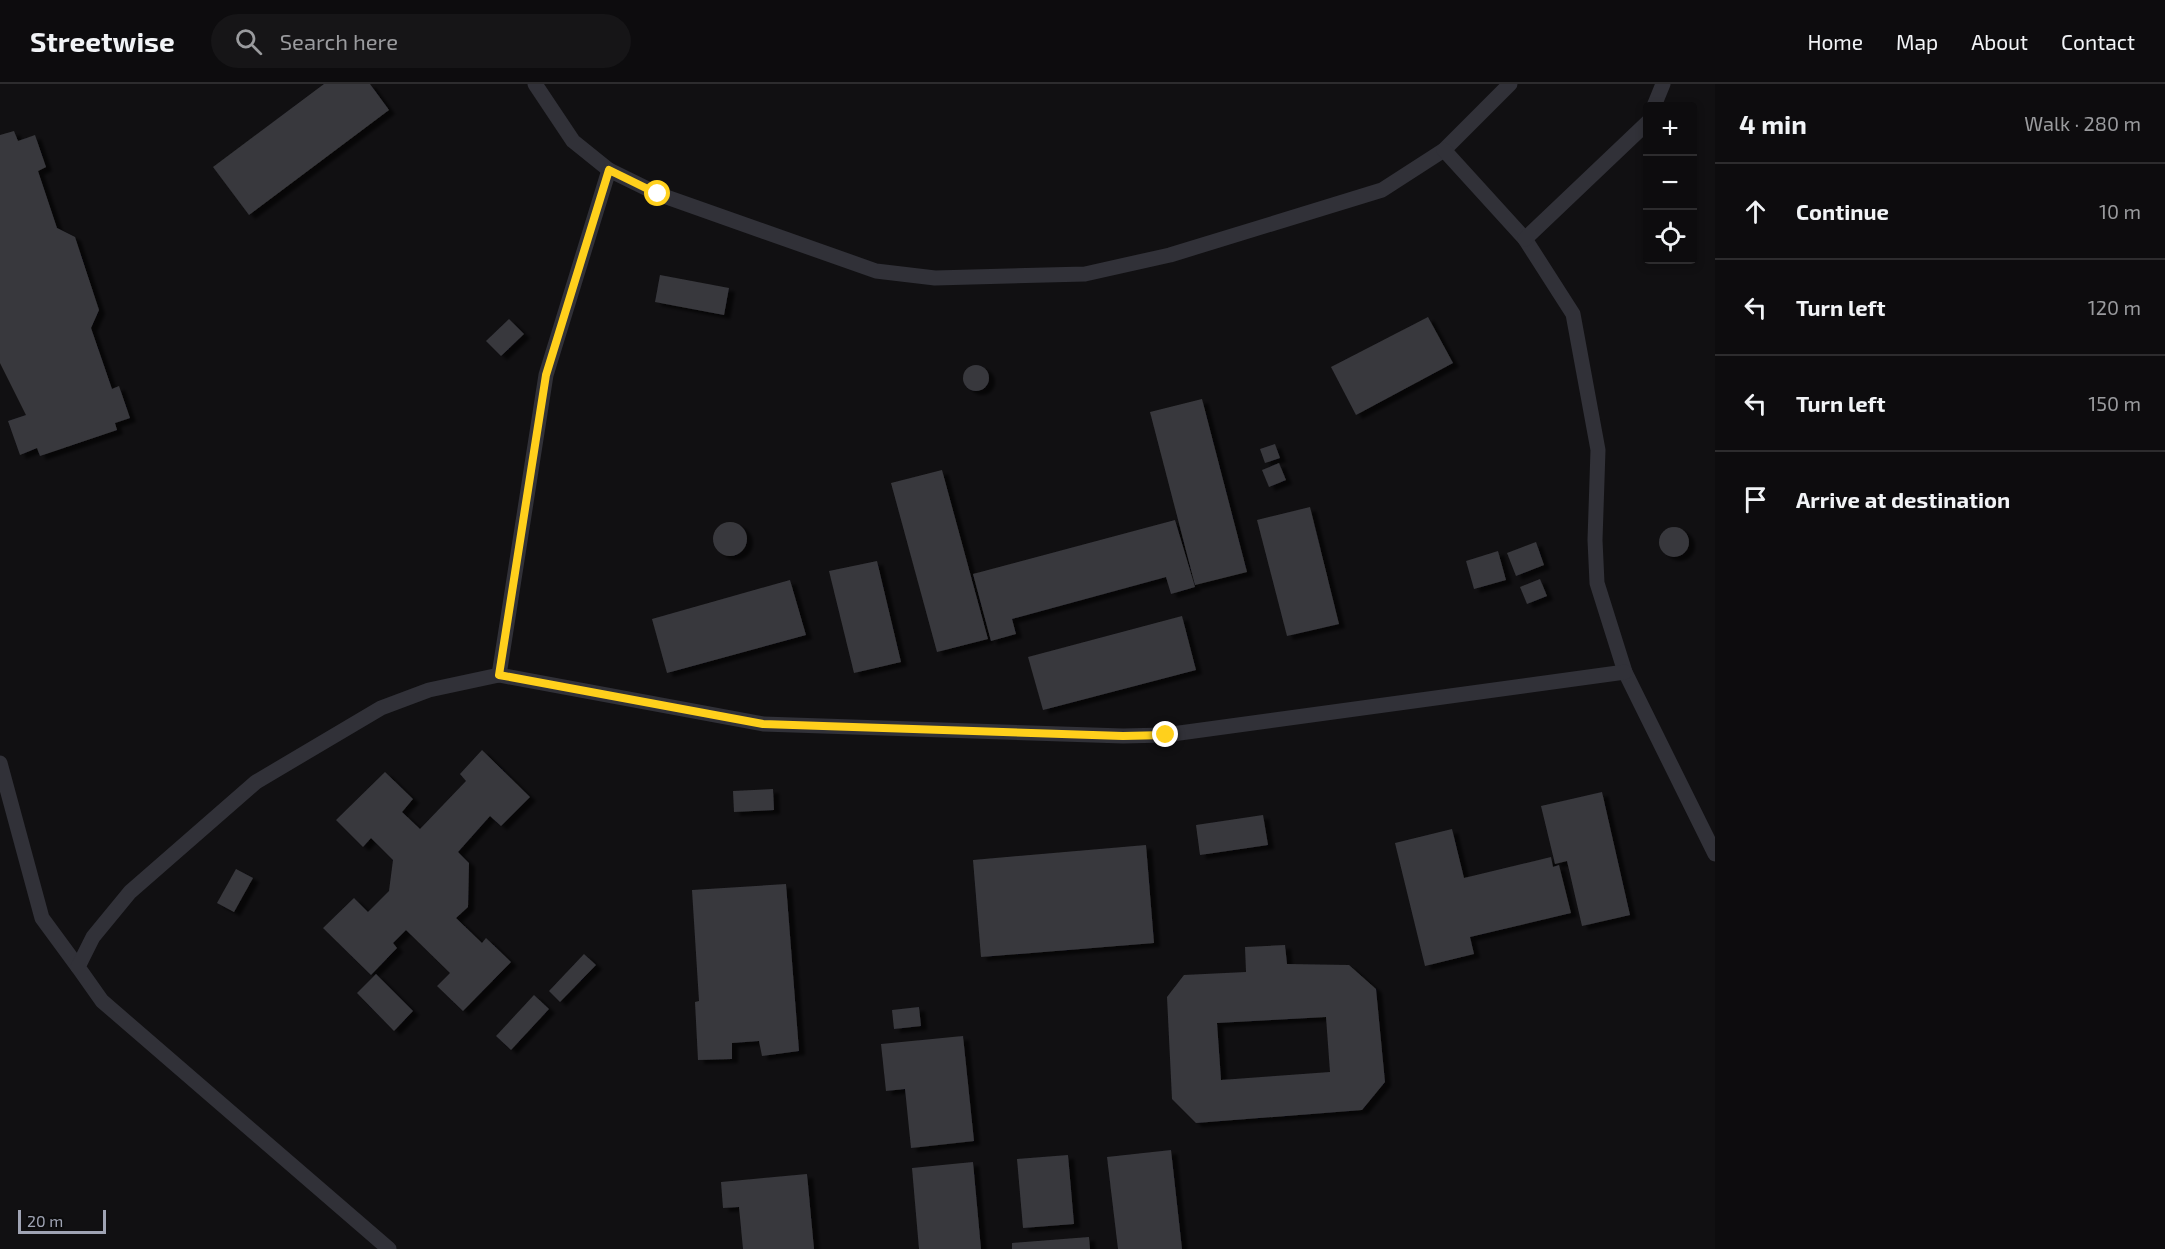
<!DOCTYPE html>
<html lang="en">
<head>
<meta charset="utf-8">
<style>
	body { margin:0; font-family:"Exo 2",sans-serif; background:#161517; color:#f1f3f6 }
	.controls { position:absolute; right:18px; top:18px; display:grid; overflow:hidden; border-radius:6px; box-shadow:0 3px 9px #0003 }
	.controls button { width:54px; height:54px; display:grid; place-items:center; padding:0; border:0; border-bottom:2px solid #2d2c2e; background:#0d0c0e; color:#f1f3f6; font:30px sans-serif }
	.scale { position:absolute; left:18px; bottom:15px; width:88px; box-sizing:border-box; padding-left:6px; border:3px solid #a0a4b4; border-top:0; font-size:16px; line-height:21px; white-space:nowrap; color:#a0a4b4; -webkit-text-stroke:4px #0c0c0d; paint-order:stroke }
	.stop { position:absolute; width:18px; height:18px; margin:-14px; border:4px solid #ffd01c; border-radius:50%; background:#fff }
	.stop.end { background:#ffd01c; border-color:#fff; box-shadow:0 2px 6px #0008 }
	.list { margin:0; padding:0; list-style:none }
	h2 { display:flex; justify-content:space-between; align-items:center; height:78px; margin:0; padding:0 24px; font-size:26px }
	h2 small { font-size:20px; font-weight:400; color:#9a9b9e }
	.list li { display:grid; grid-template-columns:39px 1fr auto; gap:18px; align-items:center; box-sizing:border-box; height:96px; padding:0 24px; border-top:2px solid #2d2c2e }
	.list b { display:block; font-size:22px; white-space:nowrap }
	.list em { font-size:20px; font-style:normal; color:#9a9b9e }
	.icon { flex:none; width:33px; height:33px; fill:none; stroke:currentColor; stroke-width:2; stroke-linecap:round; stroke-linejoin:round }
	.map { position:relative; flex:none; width:1715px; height:1165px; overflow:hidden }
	header { display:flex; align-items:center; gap:36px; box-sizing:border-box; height:84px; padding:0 30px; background:#0d0c0e; border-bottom:2px solid #2d2c2e }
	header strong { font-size:28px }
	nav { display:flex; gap:33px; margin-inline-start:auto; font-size:21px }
	.search { width:420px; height:54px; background:#161517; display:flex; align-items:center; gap:15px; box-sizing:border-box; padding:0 21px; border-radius:33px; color:#9a9b9e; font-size:22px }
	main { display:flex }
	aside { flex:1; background:#0d0c0e }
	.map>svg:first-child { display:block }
	.building { fill:#38383d; fill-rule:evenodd; filter:url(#shadow) }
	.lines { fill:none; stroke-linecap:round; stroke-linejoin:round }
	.service { stroke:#313138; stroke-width:15 }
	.route { stroke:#ffd01c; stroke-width:8 }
</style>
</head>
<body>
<header>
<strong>Streetwise</strong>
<div class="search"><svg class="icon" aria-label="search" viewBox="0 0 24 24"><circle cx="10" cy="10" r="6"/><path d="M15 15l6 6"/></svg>Search here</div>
<nav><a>Home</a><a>Map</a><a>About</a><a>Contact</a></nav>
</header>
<main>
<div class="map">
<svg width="1715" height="1165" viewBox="0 0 1715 1165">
	<defs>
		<filter id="shadow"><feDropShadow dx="6" dy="4" stdDeviation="1.5" flood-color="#0009"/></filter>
	</defs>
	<rect width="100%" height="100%" fill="#111012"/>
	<!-- building -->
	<g class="building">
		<polygon points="324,0 370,0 389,26 249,131 213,83"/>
		<polygon points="14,47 18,57 35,51 46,83 38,87 57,144 75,153 99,226 91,244 112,305 119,302 130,334 115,339 117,346 40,372 37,364 20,371 8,337 26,331 0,279 0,51"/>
		<polygon points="660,191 729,204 724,231 655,218"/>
		<polygon points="1428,233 1453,279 1356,331 1331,283"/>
		<polygon points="509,235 524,250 501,272 486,257"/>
		<circle cx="976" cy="294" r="13"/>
		<polygon points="1202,315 1247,488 1195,501 1150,328"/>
		<polygon points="1275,360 1280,374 1265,379 1260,365"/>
		<polygon points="1279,379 1286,396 1269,403 1262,386"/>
		<polygon points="942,386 988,555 937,568 891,399"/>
		<polygon points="1310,423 1339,540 1287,552 1257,436"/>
		<polygon points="1175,436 1195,503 1171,510 1166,493 1012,535 1016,550 991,557 973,490"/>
		<circle cx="730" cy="455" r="17"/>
		<circle cx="1674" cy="458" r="15"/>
		<polygon points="1536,458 1544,481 1516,492 1507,469"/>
		<polygon points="1498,467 1506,496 1474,505 1466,477"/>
		<polygon points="877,477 901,578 854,589 829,487"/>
		<polygon points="1540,495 1547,512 1527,520 1520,503"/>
		<polygon points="790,496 806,551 667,589 652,535"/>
		<polygon points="1182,532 1196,586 1043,626 1028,573"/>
		<polygon points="482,666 530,713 501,742 490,732 458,768 469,779 468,823 456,834 482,859 486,854 511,878 463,927 437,902 450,889 406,846 393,859 397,864 371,891 323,844 354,814 368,828 389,807 393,776 371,754 363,763 336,736 385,688 413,715 402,728 420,745 466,697 460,690"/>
		<polygon points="773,705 774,726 734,728 733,707"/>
		<polygon points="1602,708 1630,831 1582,842 1567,777 1555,780 1541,722"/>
		<polygon points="1263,731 1268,761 1200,771 1196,741"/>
		<polygon points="1452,745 1464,794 1551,773 1553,783 1559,781 1571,829 1470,853 1474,870 1425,882 1395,759"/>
		<polygon points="1146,761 1154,859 981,873 973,776"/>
		<polygon points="236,785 253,794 234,828 217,819"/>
		<polygon points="786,800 799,967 762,972 759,957 732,959 732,975 698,976 695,918 699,917 692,806"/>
		<path d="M1285,861L1287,880L1349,881L1376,905L1385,998L1362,1026L1196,1039L1172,1015L1167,913L1184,891L1246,888L1245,863ZM1326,933L1330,988L1221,996L1217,939Z"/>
		<polygon points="584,870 596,881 560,918 549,907"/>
		<polygon points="376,890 413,927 394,947 357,909"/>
		<polygon points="534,911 549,925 511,966 496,952"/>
		<polygon points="919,923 921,942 894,945 892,926"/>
		<polygon points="963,952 974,1057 911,1064 905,1005 886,1007 881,960"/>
		<polygon points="1171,1066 1182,1165 1118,1165 1107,1073"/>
		<polygon points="1068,1071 1074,1140 1023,1144 1017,1075"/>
		<polygon points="973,1078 981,1165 919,1165 912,1084"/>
		<polygon points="807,1090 814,1165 743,1165 739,1123 723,1124 721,1098"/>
		<polygon points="1089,1153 1090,1165 1012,1165 1012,1159"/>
	</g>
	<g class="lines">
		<!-- service -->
		<g class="service">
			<polyline points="535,0 573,57 609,86 658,110 876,187 935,194 1085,190 1170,171 1382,106 1444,66 1510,0"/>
			<polyline points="1654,22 1663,0"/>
			<polyline points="1444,66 1525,155 1573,230 1598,366 1595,456 1597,499 1625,588 1715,770"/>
			<polyline points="1525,155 1648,38"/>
			<polyline points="499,591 546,291 609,86"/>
			<polyline points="0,679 42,834 78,883"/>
			<polyline points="389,1165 102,917 78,883 93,853 130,808 256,698 381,624 429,606 499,591 763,640 1123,652 1165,651 1625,588"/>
		</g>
	</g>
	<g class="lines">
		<!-- route -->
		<polyline class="route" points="658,110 609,86 546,291 499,591 763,640 1123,652 1166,651"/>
	</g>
</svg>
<div class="controls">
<button>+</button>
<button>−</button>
<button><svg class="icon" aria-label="locate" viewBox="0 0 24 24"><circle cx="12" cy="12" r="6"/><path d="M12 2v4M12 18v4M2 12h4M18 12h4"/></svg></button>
</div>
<div class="scale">20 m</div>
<div class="stop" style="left:658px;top:110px"></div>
<div class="stop end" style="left:1166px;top:651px"></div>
</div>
<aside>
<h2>4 min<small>Walk · 280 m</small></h2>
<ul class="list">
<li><svg class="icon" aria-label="ahead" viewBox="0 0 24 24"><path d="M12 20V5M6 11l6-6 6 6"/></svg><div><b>Continue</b></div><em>10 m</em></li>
<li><svg class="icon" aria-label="left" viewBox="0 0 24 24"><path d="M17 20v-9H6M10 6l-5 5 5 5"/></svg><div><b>Turn left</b></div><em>120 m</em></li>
<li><svg class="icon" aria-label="left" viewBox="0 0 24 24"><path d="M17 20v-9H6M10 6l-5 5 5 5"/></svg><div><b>Turn left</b></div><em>150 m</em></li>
<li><svg class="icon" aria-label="arrive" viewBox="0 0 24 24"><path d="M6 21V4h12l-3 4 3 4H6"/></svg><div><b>Arrive at destination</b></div></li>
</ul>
</aside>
</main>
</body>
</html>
